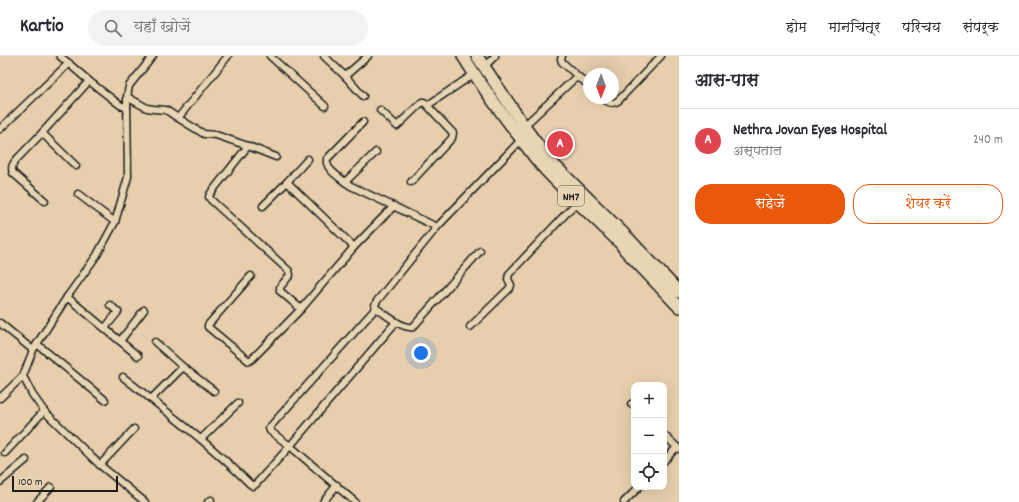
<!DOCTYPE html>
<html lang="hi">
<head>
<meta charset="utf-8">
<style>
	body { margin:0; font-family:Dekko,"Playpen Sans Deva",sans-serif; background:#f2f2f3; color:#2b2b33 }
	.controls { position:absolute; right:12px; bottom:12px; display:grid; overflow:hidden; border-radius:8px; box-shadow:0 4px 16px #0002 }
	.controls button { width:36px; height:36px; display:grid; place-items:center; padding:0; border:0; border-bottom:1px solid #e1e1e2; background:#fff; color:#2b2b33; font:20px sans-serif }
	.compass { position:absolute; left:583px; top:12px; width:36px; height:36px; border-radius:50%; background:#fff; box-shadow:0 4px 16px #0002; rotate:180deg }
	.scale { position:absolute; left:12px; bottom:10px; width:106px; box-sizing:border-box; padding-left:4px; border:2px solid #1c1c1c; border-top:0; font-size:11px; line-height:14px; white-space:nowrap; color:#1c1c1c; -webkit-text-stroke:3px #e7d5b3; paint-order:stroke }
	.you { position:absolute; left:421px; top:297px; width:14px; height:14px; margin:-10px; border:3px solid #fff; border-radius:50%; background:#1a73e8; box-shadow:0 0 0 6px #1a73e833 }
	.badge { display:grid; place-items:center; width:26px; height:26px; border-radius:50%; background:#ea580c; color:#fff; font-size:13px; font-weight:700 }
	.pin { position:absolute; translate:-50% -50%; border:2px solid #fff; box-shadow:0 1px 4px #0006 }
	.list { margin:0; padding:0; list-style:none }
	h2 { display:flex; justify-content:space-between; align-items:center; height:52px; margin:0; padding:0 16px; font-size:17px }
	h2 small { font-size:13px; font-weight:400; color:#7c7c81 }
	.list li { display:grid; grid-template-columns:26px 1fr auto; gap:12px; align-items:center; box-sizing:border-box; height:64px; padding:0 16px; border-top:1px solid #e1e1e2 }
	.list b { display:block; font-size:15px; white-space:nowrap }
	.list p { margin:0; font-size:13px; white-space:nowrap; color:#7c7c81 }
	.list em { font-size:13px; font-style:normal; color:#7c7c81 }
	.actions { display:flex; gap:8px; padding:12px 16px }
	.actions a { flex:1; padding:9px 0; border:1px solid #ea580c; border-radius:16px; text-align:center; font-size:14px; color:#ea580c }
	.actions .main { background:#ea580c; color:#fff }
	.icon { flex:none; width:22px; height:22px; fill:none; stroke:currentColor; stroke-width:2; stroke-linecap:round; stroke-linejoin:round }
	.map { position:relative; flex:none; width:679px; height:446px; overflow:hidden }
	header { display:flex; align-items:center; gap:24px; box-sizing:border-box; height:56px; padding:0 20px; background:#fff; border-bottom:1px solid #e1e1e2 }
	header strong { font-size:19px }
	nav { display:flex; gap:22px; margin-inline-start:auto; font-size:14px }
	.search { width:280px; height:36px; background:#f2f2f3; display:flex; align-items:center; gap:10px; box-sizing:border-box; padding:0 14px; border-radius:22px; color:#7c7c81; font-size:15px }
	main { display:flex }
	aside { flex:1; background:#fff }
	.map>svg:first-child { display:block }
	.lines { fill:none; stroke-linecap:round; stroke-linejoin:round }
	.street-casing { stroke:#1c1c1c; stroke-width:9 }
	.highway-casing { stroke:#1c1c1c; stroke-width:14 }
	.street { stroke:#e7d5b3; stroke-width:6 }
	.highway { stroke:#e7d5b3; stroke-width:11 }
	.labels { text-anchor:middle; stroke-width:3; stroke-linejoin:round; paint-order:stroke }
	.shield { fill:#e7d5b3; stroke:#595449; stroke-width:1 }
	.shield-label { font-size:12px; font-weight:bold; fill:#1c1c1c }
</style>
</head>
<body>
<header>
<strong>Kartio</strong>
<div class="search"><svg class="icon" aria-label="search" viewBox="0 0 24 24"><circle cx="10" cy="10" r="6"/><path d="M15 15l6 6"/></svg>यहाँ खोजें</div>
<nav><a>होम</a><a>मानचित्र</a><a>परिचय</a><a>संपर्क</a></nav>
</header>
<main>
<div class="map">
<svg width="679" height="446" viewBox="0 0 679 446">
	<rect width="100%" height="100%" fill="#e7cfad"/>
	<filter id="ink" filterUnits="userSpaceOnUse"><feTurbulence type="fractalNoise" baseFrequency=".025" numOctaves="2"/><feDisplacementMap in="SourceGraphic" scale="8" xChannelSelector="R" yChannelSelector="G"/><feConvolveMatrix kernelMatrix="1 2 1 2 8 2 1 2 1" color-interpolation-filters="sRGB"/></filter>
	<g filter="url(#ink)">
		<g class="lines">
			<defs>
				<g id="street">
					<polyline points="60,0 89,25 120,49 127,52"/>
					<polyline points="228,0 178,62 204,78 216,79 248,90"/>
					<polyline points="270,0 325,50"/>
					<polyline points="324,0 345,20 363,40"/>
					<polyline points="562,0 561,3 562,6 580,22"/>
					<polyline points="484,11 495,0"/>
					<polyline points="345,20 368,0"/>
					<polyline points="127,41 147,52 154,53 166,54 178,62"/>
					<path d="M602,42C607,46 612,49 618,45L661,0"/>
					<polyline points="428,49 474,18"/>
					<polyline points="380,54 397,70 422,46 424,46 453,77 452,82 411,126"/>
					<path d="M524,70L574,23C581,21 584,25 589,30"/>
					<polyline points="0,73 69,7"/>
					<polyline points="42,77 76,110"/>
					<polyline points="376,96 345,126 351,130 437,171"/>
					<polyline points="276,101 248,90 210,138 209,141 211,144 289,215 290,219 280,231 280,235 301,253"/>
					<polyline points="287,126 354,191"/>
					<path d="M345,126C338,120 325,113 327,103L363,66"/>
					<polyline points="78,138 115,166"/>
					<path d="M45,145L13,117C11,112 12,110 15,105L42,77L89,25"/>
					<polyline points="263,150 287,126 308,103"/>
					<path d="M480,195L413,271C402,273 385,258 376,252L375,249L377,245L437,171L522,83"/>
					<polyline points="251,220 208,269 208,271 249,305 252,303 301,253 354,191 394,150"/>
					<polyline points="67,241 138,300"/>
					<polyline points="0,267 33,294"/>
					<polyline points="470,271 510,232 511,229 508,223 509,218 577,146"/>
					<polyline points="105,272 118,256 110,249"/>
					<polyline points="120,285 144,254"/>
					<path d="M155,286L183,311L151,343C185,370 219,397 250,428L253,430L256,428L290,390L396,266"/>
					<polyline points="37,288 105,344"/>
					<polyline points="183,311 214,335"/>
					<polyline points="23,320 32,338 44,355 100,409 145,446"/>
					<polyline points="123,321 151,343"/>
					<polyline points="0,342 23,320 33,294 67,241 97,199 115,166 128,121 127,41 129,30 153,0"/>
					<polyline points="631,348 634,350"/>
					<polyline points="664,379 679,393"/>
					<polyline points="201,383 238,347"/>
					<polyline points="5,397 44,355"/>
					<polyline points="664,405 677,391"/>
					<polyline points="100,409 134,373"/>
					<polyline points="0,426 26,404"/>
					<polyline points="37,446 51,431"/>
					<polyline points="208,446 211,444"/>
					<polyline points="323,446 337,429"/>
					<polyline points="355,446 290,390 270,375 269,372 376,252"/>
					<polyline points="624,446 639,431"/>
				</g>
				<g id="highway">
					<path d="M463,0C479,26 497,51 515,75C524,86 532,99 541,109C566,137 595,162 621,188L625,194L679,251"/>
					<polyline points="477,0 526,73 548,103 628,182 679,236"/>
				</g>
			</defs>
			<!-- street casing -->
			<use href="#street" class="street-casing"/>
			<!-- highway casing -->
			<use href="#highway" class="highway-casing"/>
			<!-- street -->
			<use href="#street" class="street"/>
			<!-- highway -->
			<use href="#highway" class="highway"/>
		</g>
	</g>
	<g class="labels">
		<!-- shield labels -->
		<rect class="shield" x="558" y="130" width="26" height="20" rx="3"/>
		<g class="shield-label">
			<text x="571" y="144">NH7</text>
		</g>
	</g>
</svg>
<div class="controls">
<button>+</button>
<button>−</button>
<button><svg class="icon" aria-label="locate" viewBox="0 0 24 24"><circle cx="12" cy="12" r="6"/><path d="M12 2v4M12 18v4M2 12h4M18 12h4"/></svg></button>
</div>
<svg class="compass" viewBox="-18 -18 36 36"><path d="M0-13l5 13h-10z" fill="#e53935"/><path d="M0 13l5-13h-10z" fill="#7c7c81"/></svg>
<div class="scale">100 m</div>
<div class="you"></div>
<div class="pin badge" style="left:560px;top:88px;background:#e0444e">A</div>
</div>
<aside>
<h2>आस-पास<small></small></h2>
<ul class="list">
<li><span class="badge" style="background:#e0444e">A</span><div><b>Nethra Jovan Eyes Hospital</b><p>अस्पताल</p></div><em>240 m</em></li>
</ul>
<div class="actions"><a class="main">सहेजें</a><a>शेयर करें</a></div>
</aside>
</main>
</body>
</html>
